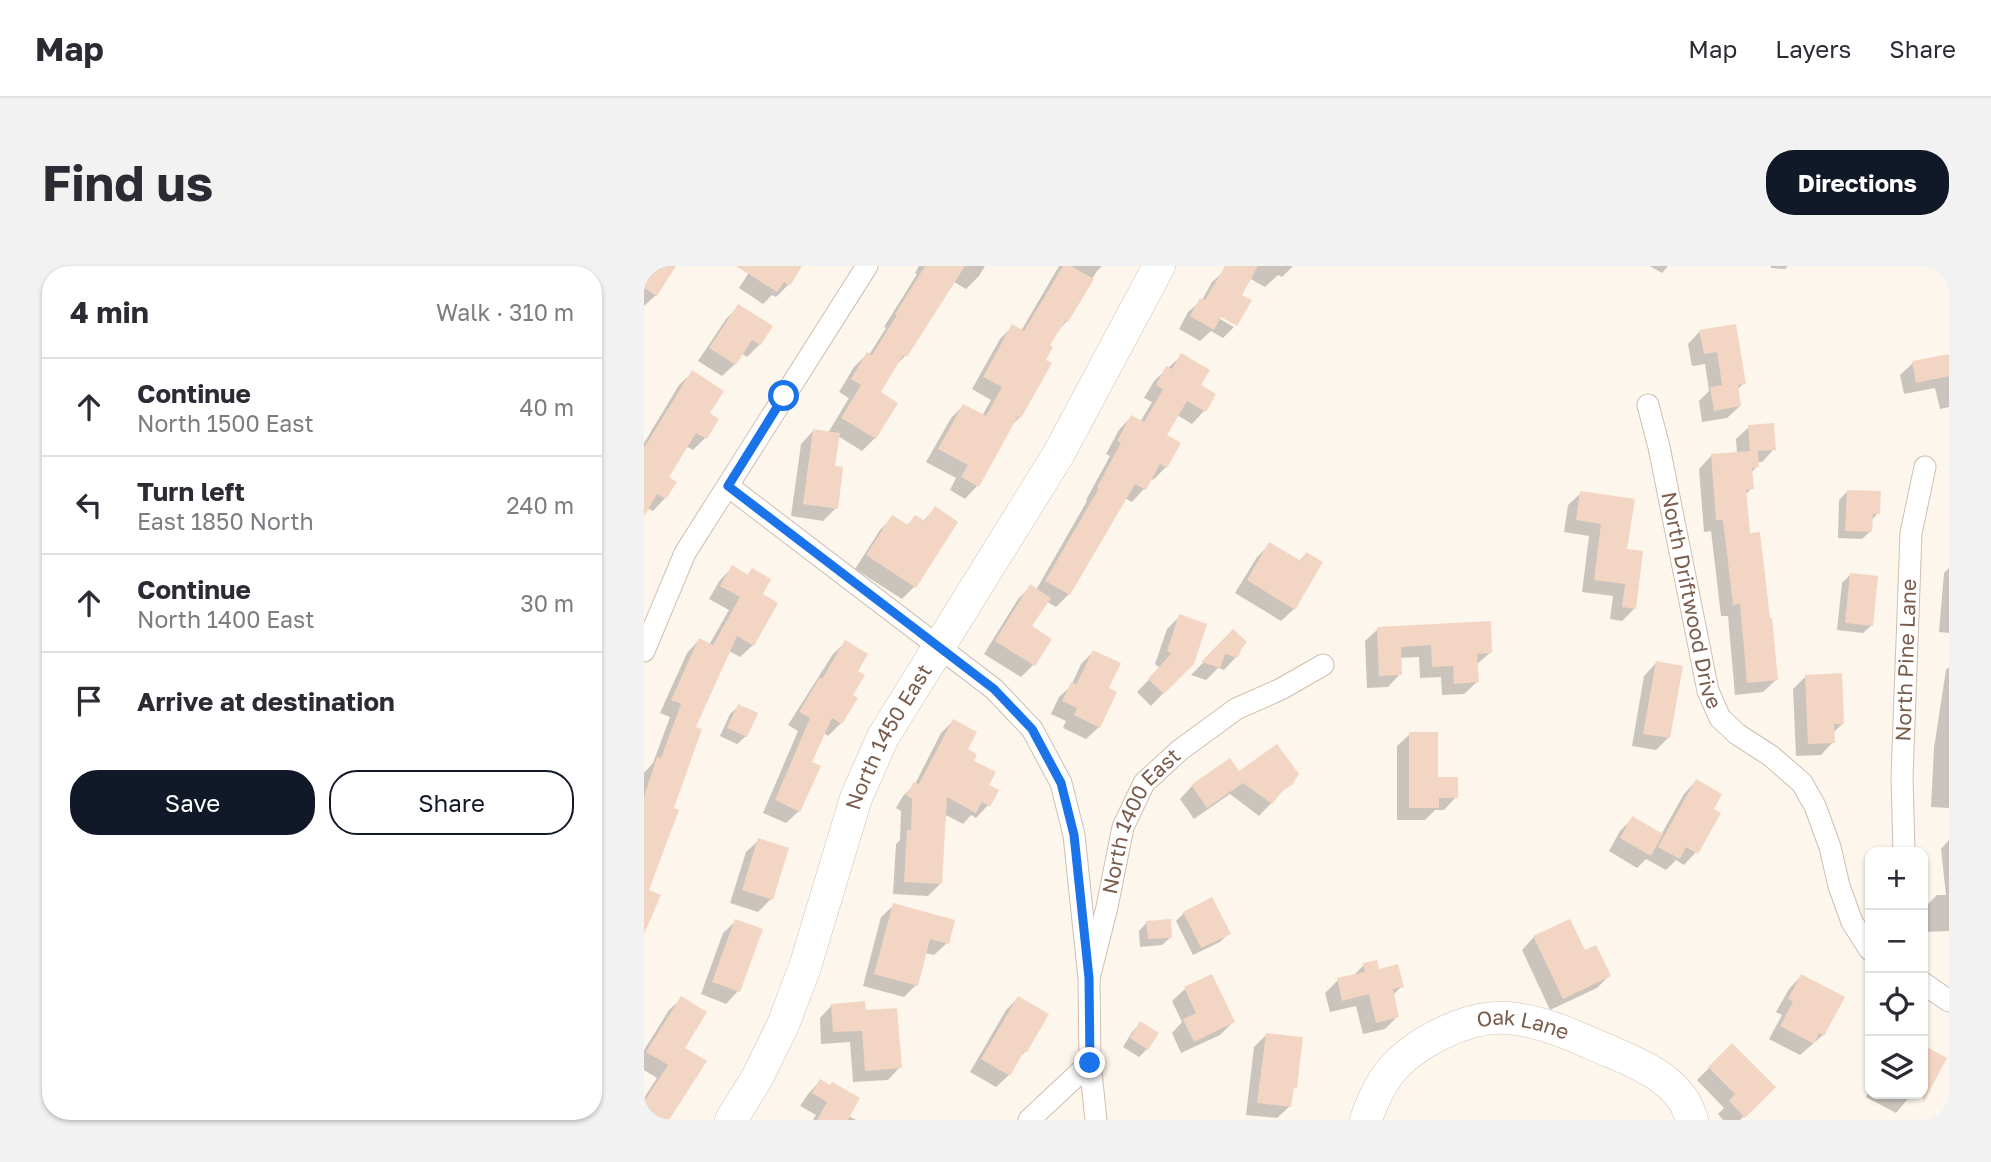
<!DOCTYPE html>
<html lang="en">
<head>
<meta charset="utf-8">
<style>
	body { margin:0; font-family:"Golos Text",sans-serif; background:#f2f2f3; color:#2b2b33 }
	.controls { position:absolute; right:21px; bottom:21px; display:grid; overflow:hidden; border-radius:14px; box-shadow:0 2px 5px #0004 }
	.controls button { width:63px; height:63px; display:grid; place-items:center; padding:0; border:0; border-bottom:2px solid #e1e1e2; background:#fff; color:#2b2b33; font:35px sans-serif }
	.stop { position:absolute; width:21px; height:21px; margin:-16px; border:5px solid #1a73e8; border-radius:50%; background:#fff }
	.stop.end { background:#1a73e8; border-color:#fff; box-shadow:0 2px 7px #0008 }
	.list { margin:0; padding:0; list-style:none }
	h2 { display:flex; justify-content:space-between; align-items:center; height:91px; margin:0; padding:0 28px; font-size:30px }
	h2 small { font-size:23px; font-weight:400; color:#7c7c81 }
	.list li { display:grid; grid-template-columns:46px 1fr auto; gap:21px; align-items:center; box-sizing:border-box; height:98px; padding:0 28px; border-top:2px solid #e1e1e2 }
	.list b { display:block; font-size:26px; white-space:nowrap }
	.list p { margin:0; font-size:23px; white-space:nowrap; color:#7c7c81 }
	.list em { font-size:23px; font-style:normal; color:#7c7c81 }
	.actions { display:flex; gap:14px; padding:21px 28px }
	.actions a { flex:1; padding:16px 0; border:2px solid #111827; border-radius:28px; text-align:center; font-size:24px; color:#111827 }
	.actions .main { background:#111827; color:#fff }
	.icon { flex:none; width:38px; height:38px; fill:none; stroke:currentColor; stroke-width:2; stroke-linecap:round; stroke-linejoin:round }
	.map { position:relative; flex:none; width:1305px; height:854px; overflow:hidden; border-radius:28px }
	header { display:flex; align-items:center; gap:42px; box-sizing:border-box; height:98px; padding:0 35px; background:#fff; border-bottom:2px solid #e1e1e2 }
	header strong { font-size:33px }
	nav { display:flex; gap:38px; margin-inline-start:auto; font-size:24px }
	.intro { display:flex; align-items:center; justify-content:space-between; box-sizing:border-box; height:168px; padding:0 42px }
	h1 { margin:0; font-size:49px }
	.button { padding:18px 32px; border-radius:28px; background:#111827; color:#fff; font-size:24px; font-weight:700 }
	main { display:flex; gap:42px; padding:0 42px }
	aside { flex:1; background:#fff; border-radius:28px; box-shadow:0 2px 5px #0004 }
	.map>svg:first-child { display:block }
	.shadow { fill:#0003 }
	.building { fill:#f3d5c3 }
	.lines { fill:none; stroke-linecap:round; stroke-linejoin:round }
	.street-casing { stroke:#d1beb0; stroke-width:23 }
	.secondary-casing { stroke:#d6c0b0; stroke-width:33 }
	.street { stroke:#fff; stroke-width:21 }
	.secondary { stroke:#fff; stroke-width:32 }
	.route { stroke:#1a73e8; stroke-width:9 }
	.labels { text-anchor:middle; stroke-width:6; stroke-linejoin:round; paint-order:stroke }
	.street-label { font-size:21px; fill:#7a5c4d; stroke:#fffaf3 }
</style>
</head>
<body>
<header>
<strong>Map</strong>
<nav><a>Map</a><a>Layers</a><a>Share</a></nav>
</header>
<div class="intro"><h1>Find us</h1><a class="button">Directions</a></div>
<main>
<aside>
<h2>4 min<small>Walk · 310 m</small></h2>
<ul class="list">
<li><svg class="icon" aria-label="ahead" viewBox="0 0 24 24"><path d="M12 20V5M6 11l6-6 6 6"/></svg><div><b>Continue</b><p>North 1500 East</p></div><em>40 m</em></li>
<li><svg class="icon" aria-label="left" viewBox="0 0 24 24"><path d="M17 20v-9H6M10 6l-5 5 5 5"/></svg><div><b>Turn left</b><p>East 1850 North</p></div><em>240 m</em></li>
<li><svg class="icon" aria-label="ahead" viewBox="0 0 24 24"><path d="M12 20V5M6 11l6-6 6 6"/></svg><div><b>Continue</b><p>North 1400 East</p></div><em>30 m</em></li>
<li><svg class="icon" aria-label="arrive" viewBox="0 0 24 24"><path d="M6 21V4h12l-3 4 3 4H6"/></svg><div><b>Arrive at destination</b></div></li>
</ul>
<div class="actions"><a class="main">Save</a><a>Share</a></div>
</aside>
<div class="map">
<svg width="1305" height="854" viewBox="0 0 1305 854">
	<rect width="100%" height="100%" fill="#fdf6ec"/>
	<!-- shadow -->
	<g class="shadow">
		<polygon points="0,0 30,0 12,29 0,40"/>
		<polygon points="109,0 156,0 145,18 132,31 128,29 119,38 95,22"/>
		<polygon points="275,0 341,0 335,10 322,23 310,16 307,18 261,90 249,102 234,127 231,172 218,185 194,170 189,202 192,242 179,255 147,250 157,178 169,165 184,167 205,132 195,126 210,101 223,88 225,89 242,62 240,61 273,8 271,7"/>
		<polygon points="415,0 458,0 453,5 423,55 412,67 404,80 376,151 367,160 333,220 321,233 306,224 312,212 282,196 307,152 319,140 338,150 347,134 328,123 356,73 368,61 377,65"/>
		<polygon points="586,0 649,0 638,11 634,9 621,21 605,12 595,29 591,60 591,57 570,46 569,49 590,61 579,72 567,65 556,75 535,63 544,46 558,34 568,16"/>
		<polygon points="1006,0 1024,0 1018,7"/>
		<polygon points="1127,0 1144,0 1141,3 1127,2"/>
		<polygon points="94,41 126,61 116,78 103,91 97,87 91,98 78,110 54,95 82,53"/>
		<polygon points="1056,65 1100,117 1093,124 1096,140 1083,152 1058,156 1055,135 1065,125 1061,98 1048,100 1044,78"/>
		<polygon points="537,90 555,120 569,129 560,145 548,158 533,149 521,170 522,201 509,214 507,212 500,223 488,236 481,232 425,328 412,341 402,335 386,361 389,399 377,411 340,388 374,333 386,321 392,324 443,235 442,234 466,190 462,188 475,164 487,151 496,156 508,136 500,132 510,115"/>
		<polygon points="1305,90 1305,141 1296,143 1291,122 1260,128 1256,109 1269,97"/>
		<polygon points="48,107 63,148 61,172 49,184 42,180 23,212 21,232 9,245 3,242 0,248 0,177 35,119"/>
		<polygon points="1105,161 1130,183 1118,196 1113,196 1113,200 1107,207 1108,222 1101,229 1105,269 1132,414 1119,426 1091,429 1084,350 1077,350 1067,265 1060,266 1055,203 1067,190 1093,188 1092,173"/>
		<polygon points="1203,226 1234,247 1227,255 1227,265 1218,273 1194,272 1195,234"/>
		<polygon points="937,227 981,285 990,343 978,355 966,353 969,330 938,326 945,270 920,266 924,239"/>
		<polygon points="291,243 270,321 258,333 211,303 236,264 249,251 262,260 271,251 278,256"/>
		<polygon points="626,278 655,295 662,288 650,343 637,355 591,327 613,291"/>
		<polygon points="88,302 103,310 108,304 117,329 109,379 96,391 85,385 50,462 2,625 0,664 0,507 9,497 26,451 16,447 43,387 55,374 65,379 85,344 65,333 76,314"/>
		<polygon points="1305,302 1305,367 1295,366 1300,307"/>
		<polygon points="1206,309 1228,359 1219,367 1193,364 1198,317"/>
		<polygon points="536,350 548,397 507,440 493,426 516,402 511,398 523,363"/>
		<polygon points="734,363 847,386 832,399 833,416 820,428 798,429 797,411 776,412 775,391 756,392 756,408 744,421 723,422 721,375"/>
		<polygon points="589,366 592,391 580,404 574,402 562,414 547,409"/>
		<polygon points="202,376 211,406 206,429 197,457 184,470 179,466 166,497 155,545 142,557 119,547 154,465 144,459 189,388"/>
		<polygon points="449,386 463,423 455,461 442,473 419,462 422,455 407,448 415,431 427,420 437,398"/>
		<polygon points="1012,397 1025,471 1012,484 988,480 1000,410"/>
		<polygon points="1305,401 1305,542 1287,541 1290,482 1302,404"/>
		<polygon points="1161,411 1199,457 1189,467 1189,476 1177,489 1152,490 1149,423"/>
		<polygon points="95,440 102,470 93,478 76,470 86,448"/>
		<polygon points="309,455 327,495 344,539 332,552 327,549 319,558 300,548 296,618 284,630 249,628 252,578 256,574 257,545 252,542 259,530 271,518 297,467"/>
		<polygon points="766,468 792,512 812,531 800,544 791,544 781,554 753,554 753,480"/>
		<polygon points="594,507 646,517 615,550 586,528 550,553 536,533 548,520"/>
		<polygon points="1052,515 1067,544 1052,586 1040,599 1032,594 1022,604 1002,593 993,602 965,585 976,565 988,553 1017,569 1040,528"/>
		<polygon points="115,574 127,633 114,646 86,637 102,586"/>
		<polygon points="1305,574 1305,665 1280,666 1280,642 1293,629 1302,629 1297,583"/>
		<polygon points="250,639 303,677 290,689 281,687 272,719 260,731 219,720 237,651"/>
		<polygon points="540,647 584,668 576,676 549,689 532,655"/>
		<polygon points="92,655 94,725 82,738 57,728 79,667"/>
		<polygon points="503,656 527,671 518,679 496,681 495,665"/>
		<polygon points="890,671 940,687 965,710 953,722 906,744 878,684"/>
		<polygon points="720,699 734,705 758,720 748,730 753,751 741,763 719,768 712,740 686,746 681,727 694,714 708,711"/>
		<polygon points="567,710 589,756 576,769 537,787 528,767 538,756 528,735 541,723"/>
		<polygon points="1157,710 1179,769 1156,789 1125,773 1138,749 1132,746 1145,723"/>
		<polygon points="38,732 39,782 23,854 0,854 0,832 13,812 0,804 0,784 25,744"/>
		<polygon points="374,732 382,785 373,793 365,809 352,821 326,806 362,744"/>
		<polygon points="188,739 220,746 256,801 244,814 209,816 206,776 177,778 176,752"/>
		<polygon points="496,758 503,783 495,791 479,781 488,766"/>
		<polygon points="622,769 651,821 647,825 646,840 633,852 602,849 610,781"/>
		<polygon points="1088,779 1130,821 1096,854 1079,854 1074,848 1080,842 1053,814"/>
		<polygon points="176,815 204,850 212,854 169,854 172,849 156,840 164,828"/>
		<polygon points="1226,823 1226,828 1278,828 1274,832 1267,829 1252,847 1222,831"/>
	</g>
	<!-- building -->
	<g class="building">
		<polygon points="0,0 32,0 13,30 0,22"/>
		<polygon points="92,0 158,0 146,20 140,16 133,26"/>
		<polygon points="281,0 321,0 263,91 259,89 237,126 254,137 232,173 197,152 217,119 207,113 223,86 228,89 253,49 251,48"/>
		<polygon points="419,0 427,0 450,13 424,56 421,55 406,79 409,81 402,94 408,97 377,152 374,150 335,221 317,211 324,199 294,183 319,138 342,150 358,121 339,111 368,58 380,65"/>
		<polygon points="581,0 614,0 598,29 608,34 593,60 577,51 570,64 546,50 556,32 561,34"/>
		<polygon points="94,38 129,60 117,79 108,74 92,99 65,82"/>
		<polygon points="1092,58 1102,118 1094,119 1097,140 1070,145 1066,121 1078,119 1073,86 1060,88 1055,64"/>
		<polygon points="537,87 566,104 557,119 572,128 562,146 543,135 523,169 537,177 523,202 516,198 502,224 491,218 426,329 401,315 455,222 453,221 477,177 473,175 487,149 500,156 519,123 512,119 522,100 528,103"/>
		<polygon points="1305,88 1305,110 1272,117 1268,95"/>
		<polygon points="48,104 80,125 66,147 75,153 63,173 52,167 25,211 33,216 22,233 13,228 0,251 0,182"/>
		<polygon points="1130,157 1132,184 1114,185 1115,201 1108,202 1110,223 1102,224 1106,267 1116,266 1126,352 1128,352 1134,414 1103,417 1096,338 1089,339 1079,254 1072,254 1067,188 1106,185 1104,159"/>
		<polygon points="169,163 196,167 191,200 199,201 194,243 159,238"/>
		<polygon points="1203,224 1237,225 1236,248 1229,248 1228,266 1201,265"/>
		<polygon points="936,225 991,233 983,283 999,285 992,343 978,341 981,318 950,314 957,258 932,254"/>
		<polygon points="291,240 314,256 272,322 222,289 248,249 264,259 271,249 281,255"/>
		<polygon points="625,276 657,295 662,286 679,296 651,344 603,314"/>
		<polygon points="88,299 104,309 108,302 127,313 119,328 134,337 110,380 93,370 52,461 58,463 30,542 35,544 5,624 17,629 0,668 0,531 13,491 17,492 37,438 27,434 55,372 69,379 96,331 76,320"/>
		<polygon points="1206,307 1234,310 1229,360 1201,357"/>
		<polygon points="386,318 407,332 388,360 408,373 391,400 351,375"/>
		<polygon points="535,348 563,358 550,398 520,428 504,413 527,388 523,385"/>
		<polygon points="847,355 848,387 833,388 835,416 810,418 809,400 788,401 787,379 757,381 758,409 735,410 733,361"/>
		<polygon points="589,363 603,376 598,382 594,392 581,388 576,402 557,396"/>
		<polygon points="201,374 224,388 214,405 221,409 209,429 214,432 198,458 188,452 168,496 177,500 156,546 131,534 166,452 155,446 176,411 178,413"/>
		<polygon points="449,384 477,397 465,422 473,426 456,462 430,449 433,442 418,435 427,416 432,419"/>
		<polygon points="1012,395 1039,400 1026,472 999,468"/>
		<polygon points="1198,407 1200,458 1190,458 1191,477 1164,478 1161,409"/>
		<polygon points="94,438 114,447 103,471 83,462"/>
		<polygon points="309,453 333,466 324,483 333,488 330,495 352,506 345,519 355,524 346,541 338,536 332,547 303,531 298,618 260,616 263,564 267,564 268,533 262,529 270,516 275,518"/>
		<polygon points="765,466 794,466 794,511 814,511 814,532 795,532 795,542 765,542"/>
		<polygon points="633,478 655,508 648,519 638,525 628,538 599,517 563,542 547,519 586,492 595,505"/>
		<polygon points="1052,513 1078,528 1070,543 1077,547 1054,588 1042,581 1036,593 1014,581"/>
		<polygon points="988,550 1019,568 1007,590 976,572"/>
		<polygon points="114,572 145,582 129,634 98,624"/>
		<polygon points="568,631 587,668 557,682 539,646"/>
		<polygon points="249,637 311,654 305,678 286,673 274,720 230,708"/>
		<polygon points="91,653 119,663 96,726 68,716"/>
		<polygon points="527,653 528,672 504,673 502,655"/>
		<polygon points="926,653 941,684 952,679 967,710 919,733 889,670"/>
		<polygon points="733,694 735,703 754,698 760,721 749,723 755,751 732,757 725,728 698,735 693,712 721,706 719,697"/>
		<polygon points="568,708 591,756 550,776 539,753 552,747 540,721"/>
		<polygon points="1157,708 1201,731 1180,770 1175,767 1170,778 1136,760 1149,736 1144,733"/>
		<polygon points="37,730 63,746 41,782 63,795 25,854 0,854 0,836 24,799 2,786"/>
		<polygon points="374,730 405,748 383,786 380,785 366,810 337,793"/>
		<polygon points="221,735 222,744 253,742 258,802 221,805 218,765 189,766 187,738"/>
		<polygon points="496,755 515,767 504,784 486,772"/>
		<polygon points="622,767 659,771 653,822 650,822 647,841 613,837"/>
		<polygon points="1088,777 1132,821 1101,852 1085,835 1091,828 1064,801"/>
		<polygon points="1279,779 1303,792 1279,837"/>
		<polygon points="176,813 186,819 188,816 216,832 204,854 173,854 183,836 168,827"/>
	</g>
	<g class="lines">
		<defs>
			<g id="street">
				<path id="s1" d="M1004,139L1015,181L1064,425L1076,452L1093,468L1127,490L1158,517L1171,540L1186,581L1195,620L1208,656L1226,684"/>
				<polyline points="84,220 350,423 388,463 417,517 430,569 445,712"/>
				<polyline points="0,385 41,287 223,0"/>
				<path id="s2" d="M1260,586L1258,511L1267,267L1281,201"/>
				<polyline points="1279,717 1305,735"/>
				<polyline points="385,854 446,797"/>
				<path id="s3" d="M452,854L446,797L445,712L463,641L479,561L500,517L536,484L592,443L637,423L679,399"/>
			</g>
			<g id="secondary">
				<path id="s4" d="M87,854L113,812L139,759L161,701L212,532L239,471L414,189L515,0"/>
				<path id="s5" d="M722,854C726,840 737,817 746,806C771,776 824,749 864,752C900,755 932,771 965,785C998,799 1038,815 1048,854"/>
			</g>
		</defs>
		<!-- street casing -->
		<use href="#street" class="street-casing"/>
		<!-- secondary casing -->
		<use href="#secondary" class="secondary-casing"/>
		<!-- street -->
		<use href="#street" class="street"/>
		<!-- secondary -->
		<use href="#secondary" class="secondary"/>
	</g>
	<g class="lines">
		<!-- route -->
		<polyline class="route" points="140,130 84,220 350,423 388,463 417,517 430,569 445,712 446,797"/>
	</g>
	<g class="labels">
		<!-- street labels -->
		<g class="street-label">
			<text dy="7" stroke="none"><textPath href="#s1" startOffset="200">North Driftwood Drive</textPath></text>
			<text dy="7" stroke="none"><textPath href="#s2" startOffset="192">North Pine Lane</textPath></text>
			<text dy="7" stroke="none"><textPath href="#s4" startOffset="416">North 1450 East</textPath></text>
			<text dy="7" stroke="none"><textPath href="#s3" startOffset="310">North 1400 East</textPath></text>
			<text dy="7" stroke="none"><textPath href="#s5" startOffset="203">Oak Lane</textPath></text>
		</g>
	</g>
</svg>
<div class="controls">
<button>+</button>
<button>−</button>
<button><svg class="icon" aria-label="locate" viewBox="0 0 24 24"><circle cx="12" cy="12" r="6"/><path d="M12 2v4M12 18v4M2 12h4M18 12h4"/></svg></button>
<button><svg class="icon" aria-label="layers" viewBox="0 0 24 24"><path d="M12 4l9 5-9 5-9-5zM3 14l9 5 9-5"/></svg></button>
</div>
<div class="stop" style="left:140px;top:130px"></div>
<div class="stop end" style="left:446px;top:797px"></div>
</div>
</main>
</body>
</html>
